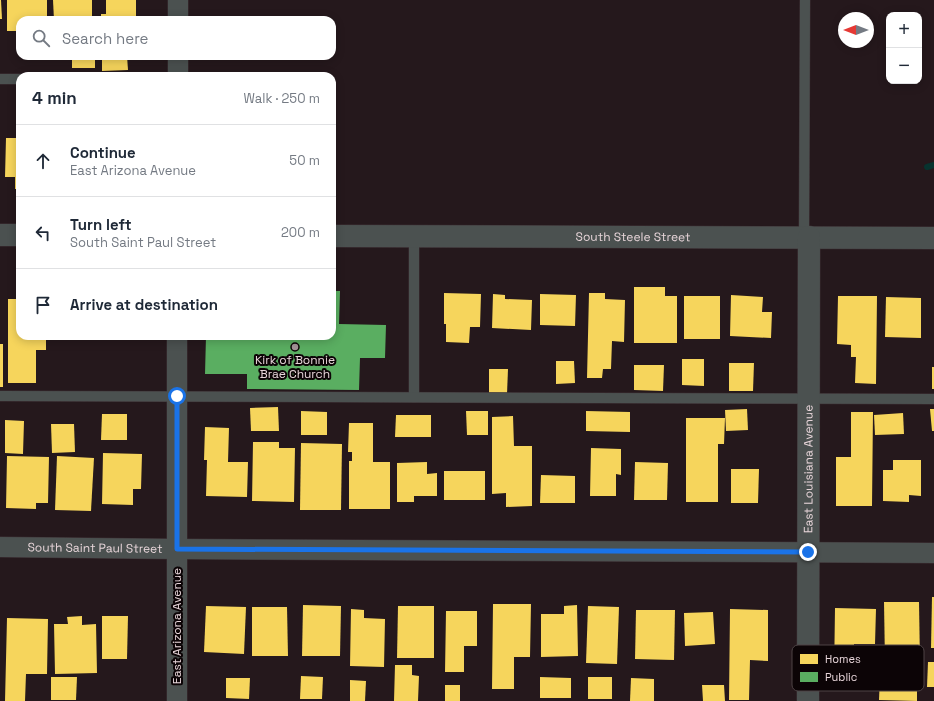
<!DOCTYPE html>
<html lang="en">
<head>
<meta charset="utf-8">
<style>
	body { margin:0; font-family:"Space Grotesk",sans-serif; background:#f2f2f3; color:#1f2937 }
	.controls { position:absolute; right:12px; top:12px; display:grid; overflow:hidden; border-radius:8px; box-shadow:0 2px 10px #0003 }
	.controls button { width:36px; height:36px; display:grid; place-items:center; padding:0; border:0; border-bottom:1px solid #e0e1e3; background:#fff; color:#1f2937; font:20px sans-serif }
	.compass { position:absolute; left:838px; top:12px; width:36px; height:36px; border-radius:50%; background:#fff; box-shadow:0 2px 10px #0003; rotate:270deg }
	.stop { position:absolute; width:12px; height:12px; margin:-9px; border:3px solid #1a73e8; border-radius:50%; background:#fff }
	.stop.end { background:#1a73e8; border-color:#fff; box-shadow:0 1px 4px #0008 }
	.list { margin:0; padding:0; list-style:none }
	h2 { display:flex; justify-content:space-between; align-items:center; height:52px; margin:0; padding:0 16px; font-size:17px }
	h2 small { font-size:13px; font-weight:400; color:#747a83 }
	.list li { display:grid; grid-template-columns:26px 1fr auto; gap:12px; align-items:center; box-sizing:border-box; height:72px; padding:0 16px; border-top:1px solid #e0e1e3 }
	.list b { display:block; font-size:15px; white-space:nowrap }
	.list p { margin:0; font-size:13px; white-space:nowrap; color:#747a83 }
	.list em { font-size:13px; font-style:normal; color:#747a83 }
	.icon { flex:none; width:22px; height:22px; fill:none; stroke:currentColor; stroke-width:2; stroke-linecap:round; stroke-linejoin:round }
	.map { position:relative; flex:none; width:934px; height:701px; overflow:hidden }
	.search { position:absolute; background:#fff; box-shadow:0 2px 10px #0003; left:16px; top:16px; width:320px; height:44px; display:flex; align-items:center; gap:10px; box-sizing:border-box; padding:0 14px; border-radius:12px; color:#747a83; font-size:15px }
	.panel { position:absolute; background:#fff; box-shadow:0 2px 10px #0003; left:16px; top:72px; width:320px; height:268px; border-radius:12px }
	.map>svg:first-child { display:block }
	.homes { fill:#f6d55c }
	.public { fill:#5aae61 }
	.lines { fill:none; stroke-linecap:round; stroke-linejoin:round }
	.stream { stroke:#07332f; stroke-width:6 }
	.service-casing { stroke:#3f3337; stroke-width:11 }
	.minor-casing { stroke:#3f3337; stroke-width:21 }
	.tertiary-casing { stroke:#3f3337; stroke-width:23 }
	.service { stroke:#4b5150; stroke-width:10 }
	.minor { stroke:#4b5150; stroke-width:20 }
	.tertiary { stroke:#4b5150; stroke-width:22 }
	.route { stroke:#1a73e8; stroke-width:5 }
	.poi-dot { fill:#a39397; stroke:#0c0406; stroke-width:1.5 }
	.labels { text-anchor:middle; stroke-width:4; stroke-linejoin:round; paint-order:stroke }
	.street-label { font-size:12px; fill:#e7d5d9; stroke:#0c0406 }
	.poi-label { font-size:12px; fill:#e7d5d9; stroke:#0c0406 }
	.key { fill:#0c0406; stroke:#4e4345; stroke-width:1 }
	.key-label { font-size:11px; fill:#e7d5d9 }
</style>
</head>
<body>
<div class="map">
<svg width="934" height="701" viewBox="0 0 934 701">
	<rect width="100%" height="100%" fill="#25181c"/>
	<!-- homes -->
	<g class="homes">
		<polygon points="0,0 1,0 2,19 0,19"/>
		<polygon points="7,0 47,0 47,19 39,19 39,20 20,20 20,31 7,31"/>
		<polygon points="53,0 92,0 92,20 54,20"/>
		<polygon points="106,0 136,0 136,20 101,20 101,14 106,14"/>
		<rect x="72" y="56" width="23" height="12"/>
		<polygon points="102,56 127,56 128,70 102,71"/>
		<polygon points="6,138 20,138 20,189 15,189 15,177 5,177"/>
		<polygon points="634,287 665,287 665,296 677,296 677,343 634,343"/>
		<polygon points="444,293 481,294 480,327 470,327 469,343 446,342 446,324 444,324"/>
		<polygon points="589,293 605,293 605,299 625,300 624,342 612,341 611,369 603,369 602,378 587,378"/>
		<polygon points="493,294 505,295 505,299 532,300 531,330 492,328"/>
		<polygon points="540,294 576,295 575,326 540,325"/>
		<polygon points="731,295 763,297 762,312 772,312 771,338 730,336"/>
		<rect x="684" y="296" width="36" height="43"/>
		<polygon points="838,296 877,296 876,384 855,383 856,357 851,357 851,345 837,344"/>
		<polygon points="886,297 921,298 921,338 885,337"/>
		<polygon points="8,299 20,299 20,336 46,336 46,350 36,350 36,383 8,383"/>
		<rect x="67" y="336" width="21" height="4"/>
		<rect x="103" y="336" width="35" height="2"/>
		<rect x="0" y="344" width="3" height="43"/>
		<polygon points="682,359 704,359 704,386 682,385"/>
		<polygon points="556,361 574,361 575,383 556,384"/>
		<polygon points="729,363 754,363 753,391 729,391"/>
		<polygon points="634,365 664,365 663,391 634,390"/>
		<rect x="932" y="367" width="2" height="22"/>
		<polygon points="489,369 508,369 507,394 489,393"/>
		<polygon points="278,407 279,431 251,431 250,408"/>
		<polygon points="747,409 748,430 726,431 725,410"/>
		<polygon points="930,409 934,409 934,431 932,431"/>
		<polygon points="301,411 327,412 327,435 301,435"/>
		<polygon points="466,411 488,411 488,435 467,435"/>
		<polygon points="586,411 630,412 630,432 586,431"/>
		<polygon points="851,412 873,412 872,506 836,506 836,457 851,457"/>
		<polygon points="903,413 904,434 875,435 874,415"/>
		<polygon points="102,414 127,414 127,440 101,440"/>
		<polygon points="396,415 431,415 431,437 395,437"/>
		<polygon points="513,416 514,446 532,446 532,506 506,507 506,493 492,494 492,417"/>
		<polygon points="686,418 725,418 724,444 718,444 718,502 686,502"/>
		<polygon points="5,420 24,421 23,454 5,453"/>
		<polygon points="349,423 373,423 373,462 390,462 390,509 349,509 349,461 352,461 352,452 348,452"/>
		<polygon points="51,424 74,424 75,452 52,453"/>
		<polygon points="205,427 229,428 228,462 248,462 247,497 206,496 207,460 204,460"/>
		<polygon points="253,442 279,442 279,448 295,448 294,502 252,501"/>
		<polygon points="301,443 342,444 341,510 300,510"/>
		<polygon points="591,448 621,449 621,475 616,474 616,496 590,496"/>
		<polygon points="103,453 142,454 141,489 133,489 133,505 102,504"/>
		<polygon points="7,456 49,457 48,503 36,503 36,509 6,508"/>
		<polygon points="57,456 94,458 91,511 55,510"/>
		<polygon points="893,460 921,460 921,496 909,495 909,502 883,501 883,470 893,470"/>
		<polygon points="427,462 427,474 437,473 437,496 414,496 414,502 397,502 397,463"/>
		<polygon points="635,462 668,463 667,500 634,500"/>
		<polygon points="731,469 759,469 758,503 731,503"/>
		<rect x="444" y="471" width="41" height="29"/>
		<polygon points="541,475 575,476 575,503 540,503"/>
		<polygon points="932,597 934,597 934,648 931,648"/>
		<polygon points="884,602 919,602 920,663 885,663"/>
		<polygon points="493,604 531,604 530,657 514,657 514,689 492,689"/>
		<polygon points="303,605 341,606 340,656 302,656"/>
		<polygon points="577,605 578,656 541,657 541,614 564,614 564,606"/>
		<polygon points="206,606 246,607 244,654 204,652"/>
		<polygon points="398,606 434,606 434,658 397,658"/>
		<polygon points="588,606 619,607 617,664 586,663"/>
		<polygon points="252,607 287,607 288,656 252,656"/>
		<polygon points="835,608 876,609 875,644 854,644 854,678 834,678"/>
		<polygon points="351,609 364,610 364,618 385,619 384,667 350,666"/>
		<polygon points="730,609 768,610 768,661 750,660 749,700 729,700"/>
		<polygon points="636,610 675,610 674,660 635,659"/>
		<polygon points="446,611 477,611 477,646 464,646 464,672 445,672"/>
		<polygon points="713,612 715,644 685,646 684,613"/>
		<polygon points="82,616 82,625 96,624 97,673 55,674 54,624 68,624 67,617"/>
		<polygon points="102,616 128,616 127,659 102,659"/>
		<polygon points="7,618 48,619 47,674 26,674 25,701 5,701"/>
		<polygon points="928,662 934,662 934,687 927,687"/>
		<polygon points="395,665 412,665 412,675 419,676 418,701 394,701"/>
		<polygon points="301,676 323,677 322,699 300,699"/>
		<polygon points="880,676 917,676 917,701 879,700"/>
		<polygon points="51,677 77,677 76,700 51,700"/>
		<polygon points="540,677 571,678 571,698 540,698"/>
		<rect x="588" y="677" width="24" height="22"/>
		<polygon points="226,678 250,678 249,699 226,698"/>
		<polygon points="631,678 654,679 654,701 630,701"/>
		<polygon points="350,680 366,681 365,701 350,701"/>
		<rect x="445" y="685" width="15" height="16"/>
		<polygon points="702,685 724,685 725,701 703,701"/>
	</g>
	<!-- public -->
	<polygon class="public" points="332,291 340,291 339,324 386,325 385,358 360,358 359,390 247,389 247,374 205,374 206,336 332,336"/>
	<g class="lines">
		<!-- stream -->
		<polyline class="stream" points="927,167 934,165"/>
		<defs>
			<g id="service">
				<polyline points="0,79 20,79"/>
				<polyline points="414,236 414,397"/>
				<polyline points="804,237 805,0"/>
				<polyline points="0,396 934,399"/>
			</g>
			<g id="minor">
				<polyline points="178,20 178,0"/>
				<polyline points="178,76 178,56"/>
				<path id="s1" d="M0,547L177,549L934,553"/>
				<polyline points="177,701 177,336"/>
			</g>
			<g id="tertiary">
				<polyline points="0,235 20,235"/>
				<path id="s2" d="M332,236L934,238"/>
				<path id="s3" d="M808,701L809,237"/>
			</g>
		</defs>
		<!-- service casing -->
		<use href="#service" class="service-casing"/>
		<!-- minor casing -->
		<use href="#minor" class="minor-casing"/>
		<!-- tertiary casing -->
		<use href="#tertiary" class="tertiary-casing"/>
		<!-- service -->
		<use href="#service" class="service"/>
		<!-- minor -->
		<use href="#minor" class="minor"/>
		<!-- tertiary -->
		<use href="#tertiary" class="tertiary"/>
	</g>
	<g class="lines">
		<!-- route -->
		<polyline class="route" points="177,396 177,549 808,552"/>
	</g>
	<!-- markers -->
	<circle class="poi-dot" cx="295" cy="347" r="4"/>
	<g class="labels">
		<!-- street labels -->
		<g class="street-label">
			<text dy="4" stroke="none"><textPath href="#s2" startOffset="301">South Steele Street</textPath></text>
			<text dy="4" stroke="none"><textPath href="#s3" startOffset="232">East Louisiana Avenue</textPath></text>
			<text dy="4" stroke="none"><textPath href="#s1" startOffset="95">South Saint Paul Street</textPath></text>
			<text transform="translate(177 626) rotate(-90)" y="4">East Arizona Avenue</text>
		</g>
		<!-- poi labels -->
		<g class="poi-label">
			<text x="295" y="364">Kirk of Bonnie<tspan x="295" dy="14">Brae Church</tspan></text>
		</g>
	</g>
	<!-- legend -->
	<rect x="792" y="645" width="132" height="46" rx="6" class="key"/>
	<rect x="800" y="654" width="18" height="10" fill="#f6d55c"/>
	<rect x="800" y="672" width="18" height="10" fill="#5aae61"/>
	<g class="key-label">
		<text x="825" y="663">Homes</text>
		<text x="825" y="681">Public</text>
	</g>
</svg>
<div class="controls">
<button>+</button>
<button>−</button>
</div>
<svg class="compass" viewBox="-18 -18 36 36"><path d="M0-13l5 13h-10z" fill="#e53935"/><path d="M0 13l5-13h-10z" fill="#747a83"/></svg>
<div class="stop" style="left:177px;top:396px"></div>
<div class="stop end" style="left:808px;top:552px"></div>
<div class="search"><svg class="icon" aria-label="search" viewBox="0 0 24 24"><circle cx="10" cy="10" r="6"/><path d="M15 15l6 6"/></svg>Search here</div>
<section class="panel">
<h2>4 min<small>Walk · 250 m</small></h2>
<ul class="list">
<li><svg class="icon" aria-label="ahead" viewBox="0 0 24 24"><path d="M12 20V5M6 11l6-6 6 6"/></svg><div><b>Continue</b><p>East Arizona Avenue</p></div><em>50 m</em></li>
<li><svg class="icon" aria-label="left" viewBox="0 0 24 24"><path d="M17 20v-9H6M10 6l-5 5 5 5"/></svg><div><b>Turn left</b><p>South Saint Paul Street</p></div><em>200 m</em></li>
<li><svg class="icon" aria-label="arrive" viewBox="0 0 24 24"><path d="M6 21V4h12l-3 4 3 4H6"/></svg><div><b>Arrive at destination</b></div></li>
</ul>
</section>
</div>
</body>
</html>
